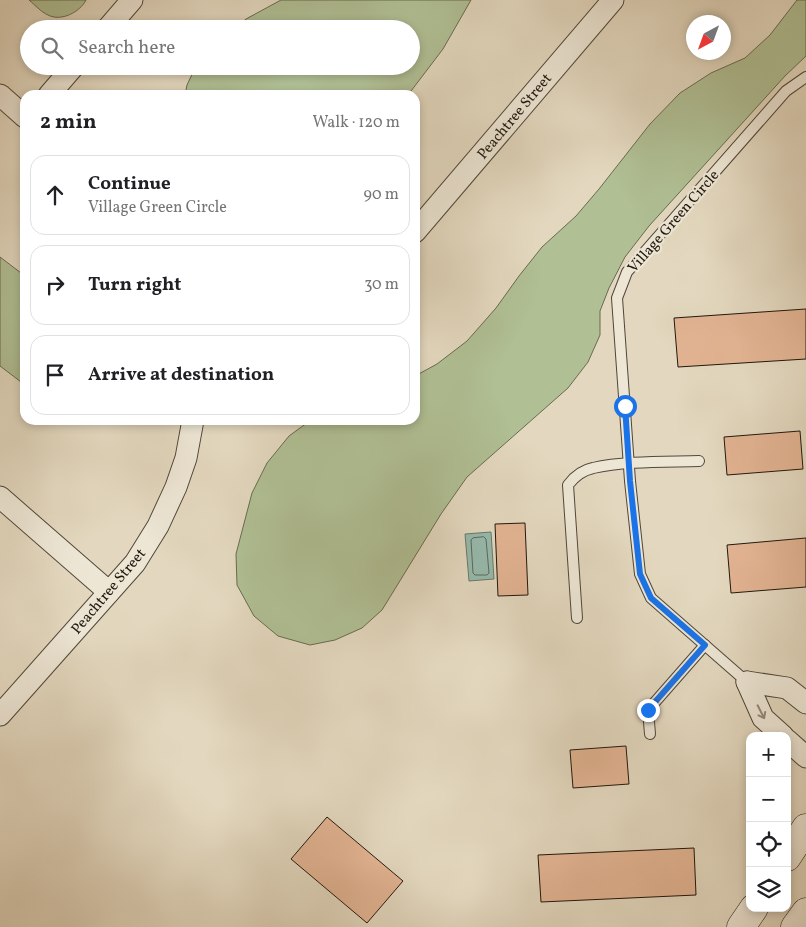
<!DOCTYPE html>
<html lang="en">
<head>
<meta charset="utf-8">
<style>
	body { margin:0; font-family:Vollkorn,serif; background:#f6f6f6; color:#202124 }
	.controls { position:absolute; right:15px; bottom:15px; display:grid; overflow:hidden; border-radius:10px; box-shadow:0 2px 8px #0003 }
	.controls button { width:45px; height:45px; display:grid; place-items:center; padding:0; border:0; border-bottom:1px solid #e0e0e0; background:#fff; color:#202124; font:25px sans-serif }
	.compass { position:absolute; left:686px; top:15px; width:45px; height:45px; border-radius:50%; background:#fff; box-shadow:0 2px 8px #0003; rotate:221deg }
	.stop { position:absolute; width:15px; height:15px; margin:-11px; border:4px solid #1a73e8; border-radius:50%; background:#fff }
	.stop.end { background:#1a73e8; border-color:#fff; box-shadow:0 1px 5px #0008 }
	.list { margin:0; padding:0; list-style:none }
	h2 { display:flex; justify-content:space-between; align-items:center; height:65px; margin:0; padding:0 20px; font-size:21px }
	h2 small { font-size:16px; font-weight:400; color:#757577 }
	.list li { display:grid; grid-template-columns:32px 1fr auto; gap:15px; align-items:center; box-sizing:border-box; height:80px; margin:0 10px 10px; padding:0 10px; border:1px solid #e0e0e0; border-radius:15px }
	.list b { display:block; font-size:19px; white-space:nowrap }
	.list p { margin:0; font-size:16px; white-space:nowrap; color:#757577 }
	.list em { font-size:16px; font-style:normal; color:#757577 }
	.icon { flex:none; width:28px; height:28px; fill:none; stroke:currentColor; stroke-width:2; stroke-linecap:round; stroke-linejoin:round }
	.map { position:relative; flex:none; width:806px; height:927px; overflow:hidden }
	.search { position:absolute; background:#fff; box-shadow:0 2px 8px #0003; left:20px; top:20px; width:400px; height:55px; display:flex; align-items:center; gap:12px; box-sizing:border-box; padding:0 18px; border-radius:28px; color:#757577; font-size:19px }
	.panel { position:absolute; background:#fff; box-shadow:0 2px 8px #0003; left:20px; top:90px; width:400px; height:335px; border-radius:15px }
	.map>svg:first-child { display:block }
	.green { fill:#b0bf94; stroke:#686b51 }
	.water { fill:#96baad; stroke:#66796d }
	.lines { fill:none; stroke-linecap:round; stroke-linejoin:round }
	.shore { stroke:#5a685e; stroke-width:1 }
	.building { fill:#e3b493; stroke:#1f170e }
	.lane-casing { stroke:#50473a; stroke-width:12 }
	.street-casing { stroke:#50473a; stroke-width:23 }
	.secondary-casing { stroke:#1f170e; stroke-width:29 }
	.lane { stroke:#ede6d5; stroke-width:10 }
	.street { stroke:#ede6d5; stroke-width:21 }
	.secondary { stroke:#ede6d5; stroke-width:28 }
	.oneway { stroke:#90897b }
	.route { stroke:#1a73e8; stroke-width:6 }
	.labels { text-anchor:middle; stroke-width:4.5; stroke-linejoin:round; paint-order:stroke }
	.street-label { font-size:15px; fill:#1f170e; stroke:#ede6d5 }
</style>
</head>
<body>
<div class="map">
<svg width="806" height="927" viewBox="0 0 806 927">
	<rect width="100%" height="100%" fill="#e3d8bf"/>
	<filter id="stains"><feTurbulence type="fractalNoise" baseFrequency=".004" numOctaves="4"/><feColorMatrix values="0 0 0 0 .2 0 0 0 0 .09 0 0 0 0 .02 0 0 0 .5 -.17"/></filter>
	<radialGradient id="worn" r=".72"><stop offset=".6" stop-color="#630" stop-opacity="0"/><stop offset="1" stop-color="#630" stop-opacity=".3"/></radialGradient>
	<!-- green -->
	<g class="green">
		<path d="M29,0H86C80,12 61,22 48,15C41,12 35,5 29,0Z"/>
		<polygon points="281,0 471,0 443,49 408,95 185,95 187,85 196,66 411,66 411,29 234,29 246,19"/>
		<polygon points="797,0 806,0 806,56 785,76 649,226 625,257 609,288 600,311 600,335 588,362 568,388 467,477 441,514 382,610 362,628 335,640 310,645 278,636 254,616 237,585 236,554 252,493 267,463 289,436 311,420 415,420 415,376 437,364 467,341 496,308 519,276 542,247 576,216 599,189 650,124 680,93 711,73 745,58 770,35"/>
		<polygon points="0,257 25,276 25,385 0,366"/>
	</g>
	<!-- water -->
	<polygon class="water" points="491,532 494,579 469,581 465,534"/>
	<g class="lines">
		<!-- shore -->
		<polygon class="shore" points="484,537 486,539 489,573 487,575 475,575 473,573 471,540 473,538"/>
	</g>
	<!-- building -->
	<g class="building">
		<polygon points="806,309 806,359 678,367 674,318"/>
		<polygon points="800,431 803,469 727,475 724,437"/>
		<polygon points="525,523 528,595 498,596 495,524"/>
		<polygon points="806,538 806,587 731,593 727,545"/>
		<polygon points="626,746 629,784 573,788 570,750"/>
		<polygon points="327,817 403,881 367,923 291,859"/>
		<polygon points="694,848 696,895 541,902 538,855"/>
	</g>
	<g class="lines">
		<defs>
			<g id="lane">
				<path d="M577,618L568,485C574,477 583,470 593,468C624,461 667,462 699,461"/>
				<polyline points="747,682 651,598 640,574 630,481 617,298 627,272 786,91 806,77"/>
				<polyline points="650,734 648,710 705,645"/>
			</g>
			<g id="street">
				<polyline points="107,29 132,0"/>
				<polyline points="0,95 25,117"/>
				<polyline points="49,95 74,66"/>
				<polyline points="415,232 613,0"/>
				<polyline points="0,497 109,592"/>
				<polyline points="747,682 763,718 783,736"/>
				<polyline points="747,682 787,688 806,703"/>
				<polyline points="0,715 135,563 158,526 176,487 186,458 193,420"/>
				<polyline points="787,740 806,757"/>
			</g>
			<g id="secondary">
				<polyline points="787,857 806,828"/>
				<polyline points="741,927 754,908"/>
				<polyline points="795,927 806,912"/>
			</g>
		</defs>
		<!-- lane casing -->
		<use href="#lane" class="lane-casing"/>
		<!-- street casing -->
		<use href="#street" class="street-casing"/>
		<!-- secondary casing -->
		<use href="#secondary" class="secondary-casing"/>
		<!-- lane -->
		<use href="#lane" class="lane"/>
		<!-- street -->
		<use href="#street" class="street"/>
		<!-- secondary -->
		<use href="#secondary" class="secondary"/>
	</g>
	<!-- one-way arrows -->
	<defs><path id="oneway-shaft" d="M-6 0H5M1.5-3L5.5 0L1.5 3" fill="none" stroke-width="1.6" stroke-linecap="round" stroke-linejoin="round" transform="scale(1.25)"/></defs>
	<use class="oneway" href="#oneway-shaft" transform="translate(761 712) rotate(63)"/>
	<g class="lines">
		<!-- route -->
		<polyline class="route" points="625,406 630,481 640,574 651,598 705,645 648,710"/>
	</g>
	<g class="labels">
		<!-- street labels -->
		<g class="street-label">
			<text transform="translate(514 116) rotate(-50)" y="5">Peachtree Street</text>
			<text transform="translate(673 221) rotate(-49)" y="5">Village Green Circle</text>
			<text transform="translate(108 591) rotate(-50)" y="5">Peachtree Street</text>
		</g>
	</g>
	<rect width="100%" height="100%" filter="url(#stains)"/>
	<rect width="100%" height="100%" fill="url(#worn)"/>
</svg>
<div class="controls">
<button>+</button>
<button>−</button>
<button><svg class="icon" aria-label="locate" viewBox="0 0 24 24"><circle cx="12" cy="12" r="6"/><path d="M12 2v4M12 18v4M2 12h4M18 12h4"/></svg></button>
<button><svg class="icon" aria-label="layers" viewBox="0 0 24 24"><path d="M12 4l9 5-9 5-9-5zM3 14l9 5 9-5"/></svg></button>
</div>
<svg class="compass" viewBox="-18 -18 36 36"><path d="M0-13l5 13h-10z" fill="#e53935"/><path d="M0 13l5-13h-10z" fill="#757577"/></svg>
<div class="stop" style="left:625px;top:406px"></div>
<div class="stop end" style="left:648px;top:710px"></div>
<div class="search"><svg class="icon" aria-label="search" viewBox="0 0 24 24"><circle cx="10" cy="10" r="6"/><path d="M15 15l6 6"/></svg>Search here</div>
<section class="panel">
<h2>2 min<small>Walk · 120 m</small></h2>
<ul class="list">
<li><svg class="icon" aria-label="ahead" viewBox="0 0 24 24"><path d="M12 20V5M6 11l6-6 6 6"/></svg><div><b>Continue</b><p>Village Green Circle</p></div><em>90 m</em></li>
<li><svg class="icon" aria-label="right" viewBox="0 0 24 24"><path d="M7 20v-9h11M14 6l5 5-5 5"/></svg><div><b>Turn right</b></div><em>30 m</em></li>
<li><svg class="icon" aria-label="arrive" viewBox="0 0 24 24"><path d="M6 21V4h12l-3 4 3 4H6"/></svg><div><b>Arrive at destination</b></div></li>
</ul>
</section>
</div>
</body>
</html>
